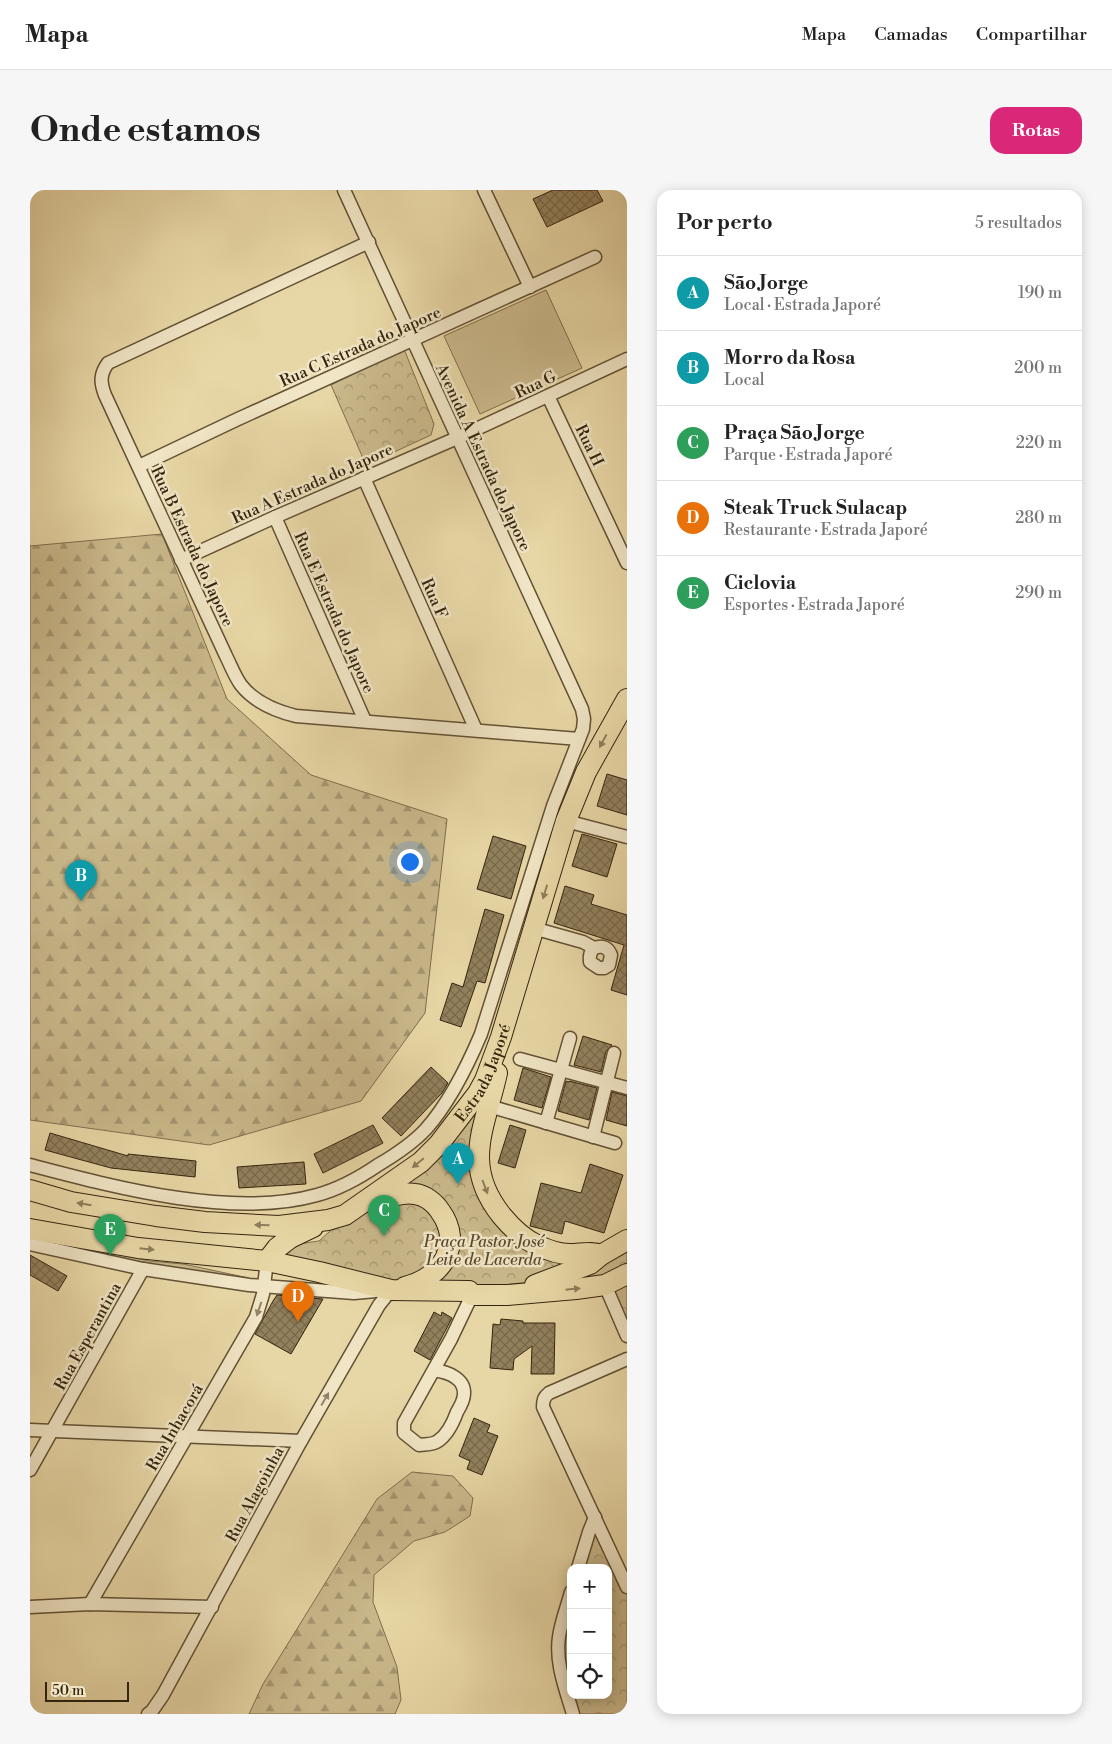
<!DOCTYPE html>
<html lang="pt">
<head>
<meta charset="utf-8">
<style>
	body { margin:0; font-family:"Libre Bodoni",serif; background:#f6f6f6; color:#222 }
	.controls { position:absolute; right:15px; bottom:15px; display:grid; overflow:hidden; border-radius:10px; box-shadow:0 2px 12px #0003 }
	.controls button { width:45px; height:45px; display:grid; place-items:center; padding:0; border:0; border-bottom:1px solid #e0e0e0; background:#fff; color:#222; font:25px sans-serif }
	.scale { position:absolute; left:15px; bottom:12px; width:84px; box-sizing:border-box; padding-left:5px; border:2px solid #35240e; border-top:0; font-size:14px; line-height:18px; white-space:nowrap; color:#35240e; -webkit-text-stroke:4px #f0e5c5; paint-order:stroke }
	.you { position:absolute; left:379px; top:671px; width:18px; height:18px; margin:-12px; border:4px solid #fff; border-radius:50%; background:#1a73e8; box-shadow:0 0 0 8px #1a73e833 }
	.badge { display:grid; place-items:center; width:32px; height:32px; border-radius:50%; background:#db2777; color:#fff; font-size:16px; font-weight:700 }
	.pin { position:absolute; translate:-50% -41px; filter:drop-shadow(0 1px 2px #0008) }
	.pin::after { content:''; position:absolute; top:26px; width:18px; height:15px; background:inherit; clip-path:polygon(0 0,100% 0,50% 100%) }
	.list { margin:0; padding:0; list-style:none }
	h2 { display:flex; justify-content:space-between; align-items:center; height:65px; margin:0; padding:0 20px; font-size:21px }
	h2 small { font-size:16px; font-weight:400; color:#767676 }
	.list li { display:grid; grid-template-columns:32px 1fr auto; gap:15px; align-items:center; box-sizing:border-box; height:75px; padding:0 20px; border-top:1px solid #e0e0e0 }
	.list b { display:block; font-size:19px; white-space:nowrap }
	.list p { margin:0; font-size:16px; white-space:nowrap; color:#767676 }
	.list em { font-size:16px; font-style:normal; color:#767676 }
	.icon { flex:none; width:28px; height:28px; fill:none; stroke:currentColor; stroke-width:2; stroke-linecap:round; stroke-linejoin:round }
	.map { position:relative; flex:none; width:597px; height:1524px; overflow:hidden; border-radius:15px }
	header { display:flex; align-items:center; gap:30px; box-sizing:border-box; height:70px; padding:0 25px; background:#fff; border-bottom:1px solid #e0e0e0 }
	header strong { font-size:24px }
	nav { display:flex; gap:28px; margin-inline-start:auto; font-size:18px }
	.intro { display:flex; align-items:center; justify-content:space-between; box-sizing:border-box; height:120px; padding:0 30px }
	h1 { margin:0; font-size:35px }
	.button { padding:12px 22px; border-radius:15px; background:#db2777; color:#fff; font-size:18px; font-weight:700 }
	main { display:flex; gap:30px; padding:0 30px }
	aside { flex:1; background:#fff; border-radius:15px; box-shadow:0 2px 12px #0003 }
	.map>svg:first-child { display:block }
	.forest { fill:url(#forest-firs); stroke:#806e4d }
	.park { fill:url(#park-crowns); stroke:#806e4d }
	.pitch { fill:#cab98c; stroke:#806e4d }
	.building { fill:url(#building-cross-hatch); stroke:#35240e }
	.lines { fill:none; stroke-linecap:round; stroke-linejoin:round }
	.minor-casing { stroke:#625134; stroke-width:15 }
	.primary-casing { stroke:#35240e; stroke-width:22 }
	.minor { stroke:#f0e5c5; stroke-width:12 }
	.primary { stroke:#e8d7a6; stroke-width:20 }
	.oneway { fill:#8e7e5a }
	.oneway2 { fill:#92846a }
	.labels { text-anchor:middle; stroke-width:5; stroke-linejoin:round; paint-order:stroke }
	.street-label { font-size:16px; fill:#35240e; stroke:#f0e5c5 }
	.park-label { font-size:16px; font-style:italic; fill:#5a492e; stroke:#f0e5c5 }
</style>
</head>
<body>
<header>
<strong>Mapa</strong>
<nav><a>Mapa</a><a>Camadas</a><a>Compartilhar</a></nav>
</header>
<div class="intro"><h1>Onde estamos</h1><a class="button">Rotas</a></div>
<main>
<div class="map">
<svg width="597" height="1524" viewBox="0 0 597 1524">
	<defs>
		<pattern id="forest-firs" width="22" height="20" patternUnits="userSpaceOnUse" patternTransform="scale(1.25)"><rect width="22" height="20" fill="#cab98c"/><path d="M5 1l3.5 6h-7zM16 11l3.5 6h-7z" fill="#a59671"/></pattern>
		<pattern id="park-crowns" width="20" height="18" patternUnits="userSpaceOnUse" patternTransform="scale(1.25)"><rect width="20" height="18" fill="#cab98c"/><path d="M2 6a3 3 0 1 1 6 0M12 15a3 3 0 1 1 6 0" fill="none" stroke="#a59671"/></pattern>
		<pattern id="building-cross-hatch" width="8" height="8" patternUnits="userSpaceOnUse" patternTransform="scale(1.25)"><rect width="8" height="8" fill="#92815d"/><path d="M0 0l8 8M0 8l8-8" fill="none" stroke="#78694b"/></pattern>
	</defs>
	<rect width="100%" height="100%" fill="#e8d7a6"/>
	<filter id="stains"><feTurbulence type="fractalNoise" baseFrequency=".004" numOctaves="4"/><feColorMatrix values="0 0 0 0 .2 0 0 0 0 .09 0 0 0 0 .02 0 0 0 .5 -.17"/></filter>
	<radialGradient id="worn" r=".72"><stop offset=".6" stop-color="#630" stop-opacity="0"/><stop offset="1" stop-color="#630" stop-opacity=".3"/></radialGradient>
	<!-- forest -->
	<g class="forest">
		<polygon points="132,344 197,509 281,585 417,629 395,823 331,911 179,955 0,930 0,356"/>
		<polygon points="382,1282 423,1286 443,1308 440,1326 415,1342 384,1351 344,1385 343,1412 367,1477 371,1510 365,1524 219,1524 233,1494 347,1309"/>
	</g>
	<!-- park -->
	<g class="park">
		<polygon points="374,159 404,234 401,245 336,275 301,195"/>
		<path d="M457,901L453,978L471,1021L504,1051L543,1063L597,1046V1143L573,1088L475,1102L390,1100L252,1065C261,1054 275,1053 289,1051Z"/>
		<polygon points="562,1325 597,1397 597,1524 545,1524 525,1454 541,1399 541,1505 578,1505 578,1378 547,1378"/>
	</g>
	<!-- pitch -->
	<g class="pitch">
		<polygon points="516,100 552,178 450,224 414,146"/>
		<polygon points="0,1049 34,1052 119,1071 153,1074 219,1088 218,1093 36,1058"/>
	</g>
	<!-- building -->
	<g class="building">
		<polygon points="523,0 567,0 573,11 517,37 503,9"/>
		<polygon points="577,584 597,590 597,625 567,616"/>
		<polygon points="552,644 587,654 577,687 542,676"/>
		<polygon points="463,646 496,656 481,709 447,699"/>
		<polygon points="535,696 564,705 561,714 597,725 597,805 581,800 594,755 524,733"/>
		<polygon points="455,719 474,725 455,793 447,791 431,837 410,830 422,793 433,797"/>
		<polygon points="553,846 582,855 576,861 571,882 544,875"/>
		<polygon points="401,877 418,893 412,903 371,946 352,928"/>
		<polygon points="493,878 521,887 512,918 484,910"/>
		<polygon points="536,891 539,892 539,891 567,898 559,930 528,921"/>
		<polygon points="582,902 597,906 597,936 576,930"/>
		<polygon points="343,935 353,953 293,983 284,964"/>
		<polygon points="480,935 496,940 485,978 468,973"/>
		<polygon points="20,943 98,966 98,964 166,971 165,987 81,978 15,960"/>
		<polygon points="274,972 276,994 209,998 207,977"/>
		<polygon points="560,974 593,985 574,1043 535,1031 532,1044 500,1036 511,993 551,1003"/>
		<polygon points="0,1065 37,1086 28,1101 0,1085"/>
		<polygon points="247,1105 293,1109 261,1164 225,1144 243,1111"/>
		<polygon points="404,1122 411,1126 412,1122 422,1128 400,1170 384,1161"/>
		<polygon points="471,1129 493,1131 493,1133 525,1133 524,1184 501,1184 502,1156 484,1169 483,1180 460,1178 463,1134 470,1135"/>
		<polygon points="444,1228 460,1235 457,1242 468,1246 452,1285 437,1279 440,1271 429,1266"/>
	</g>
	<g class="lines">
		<defs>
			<g id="minor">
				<polyline points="454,0 500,97"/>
				<path d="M339,52L78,173C70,184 70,192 75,205L196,466C201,476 205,487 211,495C225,513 246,521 266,526L549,549"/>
				<polyline points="518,206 597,373"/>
				<polyline points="109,276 208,229 565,67"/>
				<polyline points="334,288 446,540"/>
				<polyline points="245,327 335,531"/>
				<polyline points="151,370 245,327 427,248 597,169"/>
				<polyline points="536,631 597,647"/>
				<path d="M503,738L553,752L564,758C572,755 578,757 581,765L579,775L574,778H569L560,772C559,766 560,762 564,758"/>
				<polyline points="490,869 597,898"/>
				<polyline points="459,916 585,953"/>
				<polyline points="516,933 540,848"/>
				<polyline points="563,947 584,863"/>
				<path d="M0,975C84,997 202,1029 287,1005C309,999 329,988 348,975C365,965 382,954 396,939C420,912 437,877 451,844L523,616L553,539L554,529L552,519L314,0"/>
				<polyline points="0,1054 113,1079 219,1095 324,1103 346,1101"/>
				<polyline points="575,1095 597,1146"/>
				<path d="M597,1169L519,1203C514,1207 513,1210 513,1217L597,1397"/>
				<path d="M404,1180C417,1182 435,1188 434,1204C434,1210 430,1217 427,1222C423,1233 417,1245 408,1251C403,1255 395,1254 389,1255L374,1243V1233L421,1149L442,1105"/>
				<polyline points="0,1240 271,1251"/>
				<polyline points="0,1280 113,1079"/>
				<polyline points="548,1378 559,1342 565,1327"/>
				<path d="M541,1402C537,1417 531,1432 529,1447C525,1473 536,1500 543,1524"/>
				<polyline points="60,1414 226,1127 233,1104 237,1071"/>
				<polyline points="0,1417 60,1414 182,1417"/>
				<polyline points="118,1524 122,1521 133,1505 271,1251 349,1115 361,1100"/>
			</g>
			<g id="primary">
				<path d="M467,883C455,938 431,975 472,1026C482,1038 493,1049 507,1055C517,1060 529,1064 540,1064C551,1064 561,1061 571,1065"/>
				<path id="s1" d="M0,1000L41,1012L126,1026L175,1032L249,1036L298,1030L315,1025L391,972L409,954L448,903L455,890L471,847L536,631L556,582L597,509"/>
				<path d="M343,1013C356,1008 371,1002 385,1004C395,1005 405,1013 410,1021C434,1054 412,1088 375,1097"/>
				<polyline points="0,1039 108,1058 237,1071 289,1082 361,1100 439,1101 442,1105 477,1105 546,1099 575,1095 597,1084"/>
				<polyline points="237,1071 247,1058 260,1048 283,1037"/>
				<polyline points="505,1095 560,1074 571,1065 597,1050"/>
			</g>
		</defs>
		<!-- minor casing -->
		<use href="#minor" class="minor-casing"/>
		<!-- primary casing -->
		<use href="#primary" class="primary-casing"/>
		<!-- minor -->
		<use href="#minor" class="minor"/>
		<!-- primary -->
		<use href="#primary" class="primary"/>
	</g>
	<!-- one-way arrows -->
	<defs><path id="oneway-solid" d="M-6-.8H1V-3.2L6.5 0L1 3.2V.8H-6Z" transform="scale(1.25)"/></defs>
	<g class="oneway">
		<use href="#oneway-solid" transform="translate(573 551) rotate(118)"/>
		<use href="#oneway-solid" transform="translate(515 702) rotate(107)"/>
		<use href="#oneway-solid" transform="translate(388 973) rotate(141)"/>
		<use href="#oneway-solid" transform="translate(455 997) rotate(69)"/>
		<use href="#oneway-solid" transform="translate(54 1014) rotate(-171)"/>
		<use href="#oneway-solid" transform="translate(232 1035) rotate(-179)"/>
		<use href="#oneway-solid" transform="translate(117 1059) rotate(6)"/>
		<use href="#oneway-solid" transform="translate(543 1099) rotate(-6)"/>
	</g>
	<g class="oneway2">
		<use href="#oneway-solid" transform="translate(229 1119) rotate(109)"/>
		<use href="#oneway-solid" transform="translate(295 1209) rotate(-60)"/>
	</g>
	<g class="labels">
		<!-- street labels -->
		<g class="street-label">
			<text transform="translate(330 156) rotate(-24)" y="6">Rua C Estrada do Japore</text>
			<text transform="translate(505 194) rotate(-25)" y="6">Rua G</text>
			<text transform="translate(560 255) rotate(64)" y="6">Rua H</text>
			<text transform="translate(454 267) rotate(65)" y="6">Avenida A Estrada do Japore</text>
			<text transform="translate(282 293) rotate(-24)" y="6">Rua A Estrada do Japore</text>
			<text transform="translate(163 356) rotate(65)" y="6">Rua B Estrada do Japore</text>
			<text transform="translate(405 408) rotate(66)" y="6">Rua F</text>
			<text transform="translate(305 422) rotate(66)" y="6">Rua E Estrada do Japore</text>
			<text dy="6" stroke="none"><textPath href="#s1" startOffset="522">Estrada Japoré</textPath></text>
			<text transform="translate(57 1146) rotate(-61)" y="6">Rua Esperantina</text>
			<text transform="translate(144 1237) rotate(-60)" y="6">Rua Inhacorá</text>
			<text transform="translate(224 1304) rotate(-62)" y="6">Rua Alagoinha</text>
		</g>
		<!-- park labels -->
		<g class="park-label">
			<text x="454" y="1057">Praça Pastor José<tspan x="454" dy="18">Leite de Lacerda</tspan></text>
		</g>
	</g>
	<rect width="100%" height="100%" filter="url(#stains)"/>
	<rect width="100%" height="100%" fill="url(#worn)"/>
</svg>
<div class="controls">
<button>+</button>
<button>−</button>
<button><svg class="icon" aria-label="locate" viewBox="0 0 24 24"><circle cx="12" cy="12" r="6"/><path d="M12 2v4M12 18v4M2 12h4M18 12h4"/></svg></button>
</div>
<div class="scale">50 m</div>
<div class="you"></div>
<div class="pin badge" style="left:428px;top:994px;background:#0f9aa8">A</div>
<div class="pin badge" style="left:51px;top:711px;background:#0f9aa8">B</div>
<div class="pin badge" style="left:354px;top:1046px;background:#2e9e5b">C</div>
<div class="pin badge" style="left:268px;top:1132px;background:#e8710a">D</div>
<div class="pin badge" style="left:80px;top:1065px;background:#2e9e5b">E</div>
</div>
<aside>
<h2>Por perto<small>5 resultados</small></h2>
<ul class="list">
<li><span class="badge" style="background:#0f9aa8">A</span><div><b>São Jorge</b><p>Local · Estrada Japoré</p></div><em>190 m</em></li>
<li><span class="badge" style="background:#0f9aa8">B</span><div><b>Morro da Rosa</b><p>Local</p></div><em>200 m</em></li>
<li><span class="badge" style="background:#2e9e5b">C</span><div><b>Praça São Jorge</b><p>Parque · Estrada Japoré</p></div><em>220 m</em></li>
<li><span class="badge" style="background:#e8710a">D</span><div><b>Steak Truck Sulacap</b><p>Restaurante · Estrada Japoré</p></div><em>280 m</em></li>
<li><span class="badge" style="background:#2e9e5b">E</span><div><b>Ciclovia</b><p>Esportes · Estrada Japoré</p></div><em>290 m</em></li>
</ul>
</aside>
</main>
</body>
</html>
